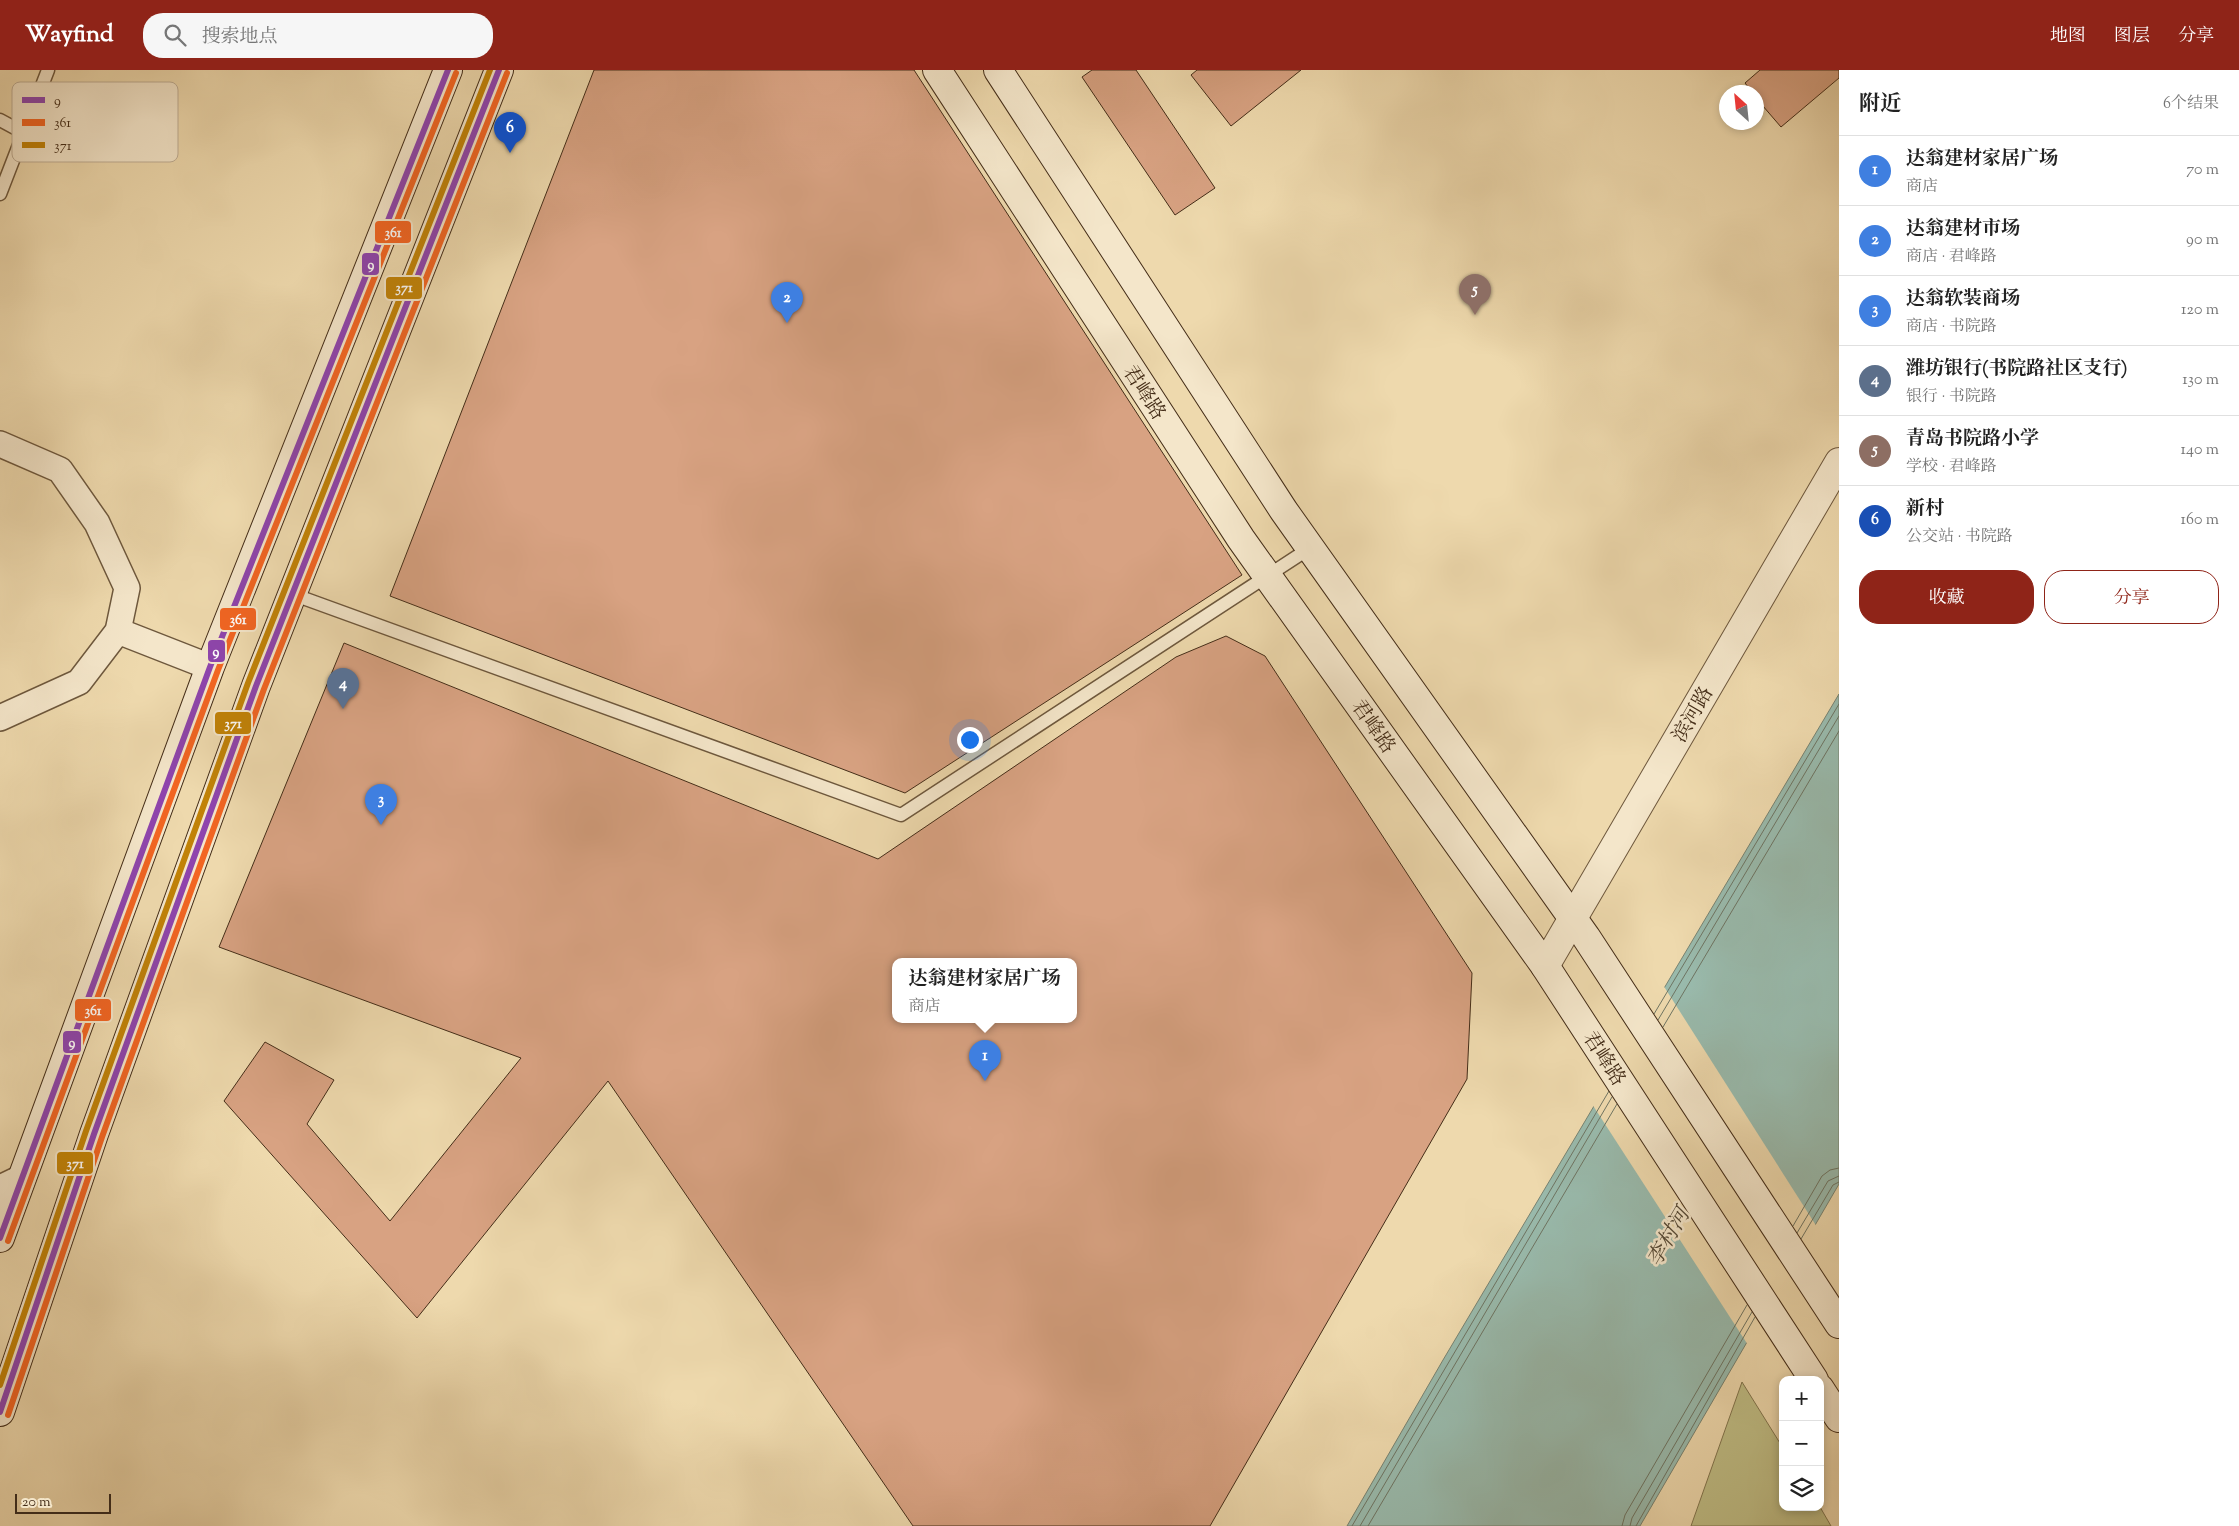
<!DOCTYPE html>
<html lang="zh">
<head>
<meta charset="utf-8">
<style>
	body { margin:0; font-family:"Sorts Mill Goudy","Noto Serif SC",serif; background:#f6f6f6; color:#222 }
	.controls { position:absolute; right:15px; bottom:15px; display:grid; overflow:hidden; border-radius:10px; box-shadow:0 2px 8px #0003 }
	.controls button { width:45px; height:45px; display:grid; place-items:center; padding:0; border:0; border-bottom:1px solid #e0e0e0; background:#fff; color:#222; font:25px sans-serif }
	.compass { position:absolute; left:1719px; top:15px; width:45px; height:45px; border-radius:50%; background:#fff; box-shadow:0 2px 8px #0003; rotate:333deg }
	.scale { position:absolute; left:15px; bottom:12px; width:96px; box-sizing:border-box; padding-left:5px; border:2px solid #442d18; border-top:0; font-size:14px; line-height:18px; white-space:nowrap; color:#442d18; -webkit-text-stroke:4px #f4e6ca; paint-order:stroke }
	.you { position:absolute; left:969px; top:669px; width:18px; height:18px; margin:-12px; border:4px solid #fff; border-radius:50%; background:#1a73e8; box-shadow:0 0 0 8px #1a73e833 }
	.badge { display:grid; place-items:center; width:32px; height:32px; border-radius:50%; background:#8f2418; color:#fff; font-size:16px; font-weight:700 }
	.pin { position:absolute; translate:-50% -41px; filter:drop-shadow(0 1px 2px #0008) }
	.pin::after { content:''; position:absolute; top:26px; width:18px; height:15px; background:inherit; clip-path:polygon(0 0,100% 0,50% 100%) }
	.popup { position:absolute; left:892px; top:888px; width:185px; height:65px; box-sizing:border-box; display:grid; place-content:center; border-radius:10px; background:#fff; filter:drop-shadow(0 1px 4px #0005); font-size:16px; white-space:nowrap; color:#767676 }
	.popup b { font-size:19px; color:#222 }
	.popup::after { content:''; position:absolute; left:50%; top:100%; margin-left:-10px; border:10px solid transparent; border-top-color:#fff }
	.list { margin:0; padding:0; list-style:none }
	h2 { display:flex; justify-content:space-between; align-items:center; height:65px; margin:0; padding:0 20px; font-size:21px }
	h2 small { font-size:16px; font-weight:400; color:#767676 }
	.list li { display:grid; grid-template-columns:32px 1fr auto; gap:15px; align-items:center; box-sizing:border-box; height:70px; padding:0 20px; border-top:1px solid #e0e0e0 }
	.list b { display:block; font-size:19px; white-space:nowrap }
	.list p { margin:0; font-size:16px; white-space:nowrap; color:#767676 }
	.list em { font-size:16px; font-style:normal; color:#767676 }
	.actions { display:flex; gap:10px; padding:15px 20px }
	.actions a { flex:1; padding:11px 0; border:1px solid #8f2418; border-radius:20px; text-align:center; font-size:18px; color:#8f2418 }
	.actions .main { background:#8f2418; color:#fff }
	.icon { flex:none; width:28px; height:28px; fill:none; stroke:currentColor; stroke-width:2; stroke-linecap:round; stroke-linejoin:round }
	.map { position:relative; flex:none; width:1839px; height:1456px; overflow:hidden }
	header { display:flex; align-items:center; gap:30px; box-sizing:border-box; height:70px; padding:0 25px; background:#8f2418; color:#fff }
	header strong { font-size:24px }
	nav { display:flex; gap:28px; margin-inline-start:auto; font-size:18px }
	.search { width:350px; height:45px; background:#f6f6f6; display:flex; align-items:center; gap:12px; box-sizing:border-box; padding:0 18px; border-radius:20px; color:#767676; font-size:19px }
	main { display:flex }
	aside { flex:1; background:#fff }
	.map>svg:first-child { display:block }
	.green { fill:#bfbd85; stroke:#82754e }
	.water { fill:#99baac; stroke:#778271 }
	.pier { fill:#eed9ad }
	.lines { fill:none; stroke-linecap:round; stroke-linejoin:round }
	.shore { stroke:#6e7462; stroke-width:1 }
	.building { fill:#d8a282; stroke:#442d18; fill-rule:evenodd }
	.service-casing { stroke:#6e583d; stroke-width:15 }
	.minor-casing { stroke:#6e583d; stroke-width:28 }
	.tertiary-casing { stroke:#6e583d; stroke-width:30 }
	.secondary-casing { stroke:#442d18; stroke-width:30 }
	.service { stroke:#f4e6ca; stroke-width:12 }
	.minor { stroke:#f4e6ca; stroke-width:25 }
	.tertiary { stroke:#f4e6ca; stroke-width:28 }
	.secondary { stroke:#f4e6ca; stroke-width:28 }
	.bus-1-casing { stroke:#f4e6ca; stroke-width:10 }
	.bus-2-casing { stroke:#f4e6ca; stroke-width:10 }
	.bus-3-casing { stroke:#f4e6ca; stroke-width:10 }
	.bus-1 { stroke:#8e44ad; stroke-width:6 }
	.bus-2 { stroke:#f26522; stroke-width:6 }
	.bus-3 { stroke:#c18207; stroke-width:6 }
	.labels { text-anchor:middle; stroke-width:5; stroke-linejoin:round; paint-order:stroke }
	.street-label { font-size:20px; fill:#442d18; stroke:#f4e6ca }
	.water-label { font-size:21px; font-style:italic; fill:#554936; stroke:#f4e6ca }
	.key { fill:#f4e6ca; stroke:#bfae95; stroke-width:1 }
	.key-label { font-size:14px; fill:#442d18 }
	.line-badge { stroke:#f4e6ca; stroke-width:2 }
	.badge-label { font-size:14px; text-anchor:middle; font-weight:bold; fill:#fff }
</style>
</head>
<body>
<header>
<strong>Wayfind</strong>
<div class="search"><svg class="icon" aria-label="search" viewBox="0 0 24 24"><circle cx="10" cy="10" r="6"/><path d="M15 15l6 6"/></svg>搜索地点</div>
<nav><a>地图</a><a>图层</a><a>分享</a></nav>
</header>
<main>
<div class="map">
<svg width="1839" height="1456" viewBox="0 0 1839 1456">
	<rect width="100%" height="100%" fill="#eed9ad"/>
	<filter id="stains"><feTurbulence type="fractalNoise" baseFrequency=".004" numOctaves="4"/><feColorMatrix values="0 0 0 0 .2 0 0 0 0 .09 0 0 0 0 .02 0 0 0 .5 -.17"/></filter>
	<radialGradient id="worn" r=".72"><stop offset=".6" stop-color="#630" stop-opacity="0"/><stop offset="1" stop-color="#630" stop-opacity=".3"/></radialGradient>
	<!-- green -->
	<polygon class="green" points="1742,1312 1783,1378 1783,1437 1820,1437 1831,1456 1691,1456"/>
	<!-- water -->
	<polygon class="water" points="1839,624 1839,1114 1640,1456 1347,1456 1443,1290"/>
	<!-- pier -->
	<polygon class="pier" points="1663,915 1817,1157 1748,1275 1592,1034"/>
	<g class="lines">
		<!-- shore -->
		<g class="shore">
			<polyline points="1654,944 1839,634"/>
			<polyline points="1658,950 1839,646"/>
			<polyline points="1663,957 1839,661"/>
			<polyline points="1793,1156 1822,1106 1830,1100 1839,1098"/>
			<polyline points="1797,1163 1828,1111 1839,1106"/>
			<polyline points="1801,1169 1833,1115 1839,1112"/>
			<polyline points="1352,1456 1609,1021"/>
			<polyline points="1360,1456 1612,1027"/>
			<polyline points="1368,1456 1617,1034"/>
			<polyline points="1622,1456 1625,1445 1747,1235"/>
			<polyline points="1630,1456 1632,1448 1752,1242"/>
			<polyline points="1636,1456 1755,1247"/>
		</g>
	</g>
	<!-- building -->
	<g class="building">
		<polygon points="594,0 914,0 1242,505 905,723 390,526"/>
		<polygon points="1092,0 1136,0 1215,118 1175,145 1082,7"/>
		<polygon points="1197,0 1301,0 1231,56 1191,5"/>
		<polygon points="1760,0 1839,0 1839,8 1781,57 1756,28 1756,22 1752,22 1745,13"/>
		<path d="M1226,566L1265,586L1472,903L1467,1009L1210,1456H913L608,1011L417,1248L224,1031L265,972L334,1010L307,1054L390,1151L521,988L219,877L344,573L878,789L1176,587ZM896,892H1074V950H896Z"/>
	</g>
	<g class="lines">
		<defs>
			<g id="service">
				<polyline points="0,50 24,63"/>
				<polyline points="0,124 48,0"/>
				<polyline points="292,524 901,745 1310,478"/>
			</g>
			<g id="minor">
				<polyline points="0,374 60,400 97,453 127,518 118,561 79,612 0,648"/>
				<polyline points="118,561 210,597"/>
				<polyline points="0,1118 21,1108"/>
			</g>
			<polyline id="tertiary" points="1545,896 1839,392"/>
			<g id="secondary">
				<polyline points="937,0 1241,469 1545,896 1814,1310"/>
				<polyline points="998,0 1284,441 1586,867 1839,1254"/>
				<polyline points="0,1168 210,597 448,0"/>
				<polyline points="1820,1319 1839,1348"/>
				<polyline points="0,1342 94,1064 256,616 499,0"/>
			</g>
		</defs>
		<!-- service casing -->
		<use href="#service" class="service-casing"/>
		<!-- minor casing -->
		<use href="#minor" class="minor-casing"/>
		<!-- tertiary casing -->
		<use href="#tertiary" class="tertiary-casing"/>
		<!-- secondary casing -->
		<use href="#secondary" class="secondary-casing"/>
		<!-- service -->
		<use href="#service" class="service"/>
		<!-- minor -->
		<use href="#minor" class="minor"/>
		<!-- tertiary -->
		<use href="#tertiary" class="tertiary"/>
		<!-- secondary -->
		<use href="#secondary" class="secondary"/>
		<defs>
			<g id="bus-1">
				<polyline points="0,1168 210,597 448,0"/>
				<polyline points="0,1342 94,1064 256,616 499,0"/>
			</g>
			<g id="bus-2">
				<polyline points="8,1171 218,600 456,3"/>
				<polyline points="8,1345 102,1067 264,619 507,3"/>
			</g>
			<polyline id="bus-3" points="0,1315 86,1061 248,613 490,0"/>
		</defs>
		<!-- bus-1 casing -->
		<use href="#bus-1" class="bus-1-casing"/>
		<!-- bus-2 casing -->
		<use href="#bus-2" class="bus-2-casing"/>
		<!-- bus-3 casing -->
		<use href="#bus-3" class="bus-3-casing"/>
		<!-- bus-1 -->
		<use href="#bus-1" class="bus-1"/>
		<!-- bus-2 -->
		<use href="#bus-2" class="bus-2"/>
		<!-- bus-3 -->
		<use href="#bus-3" class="bus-3"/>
	</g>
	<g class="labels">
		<!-- street labels -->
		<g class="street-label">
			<text transform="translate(1145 322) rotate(57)" y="7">君峰路</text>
			<text transform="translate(1692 644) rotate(-60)" y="7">滨河路</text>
			<text transform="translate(1374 656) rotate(55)" y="7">君峰路</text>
			<text transform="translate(1605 988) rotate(57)" y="7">君峰路</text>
		</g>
		<!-- water labels -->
		<g class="water-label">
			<text transform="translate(1668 1167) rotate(-60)" y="7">李村河</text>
		</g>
	</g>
	<!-- legend -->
	<rect x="12" y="12" width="166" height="80" rx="8" class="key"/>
	<rect x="22" y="27" width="23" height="6" fill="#8e44ad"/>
	<rect x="22" y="49" width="23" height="7" fill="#f26522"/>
	<rect x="22" y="72" width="23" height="6" fill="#c18207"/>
	<g class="key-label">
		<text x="54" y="35">9</text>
		<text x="54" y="57">361</text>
		<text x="54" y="80">371</text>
	</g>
	<g class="line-badge">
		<rect x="374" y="150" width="38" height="24" rx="5" fill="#f26522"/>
		<rect x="361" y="182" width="19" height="24" rx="5" fill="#8e44ad"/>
		<rect x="385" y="206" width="38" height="24" rx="5" fill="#c18207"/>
		<rect x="219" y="537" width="38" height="24" rx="5" fill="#f26522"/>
		<rect x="207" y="569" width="19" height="24" rx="5" fill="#8e44ad"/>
		<rect x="214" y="641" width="38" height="24" rx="5" fill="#c18207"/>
		<rect x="74" y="928" width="38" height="24" rx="5" fill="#f26522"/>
		<rect x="62" y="960" width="20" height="24" rx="5" fill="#8e44ad"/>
		<rect x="56" y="1081" width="38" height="24" rx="5" fill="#c18207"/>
	</g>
	<g class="badge-label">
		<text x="393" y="167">361</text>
		<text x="371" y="199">9</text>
		<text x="404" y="222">371</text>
		<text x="238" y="554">361</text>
		<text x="216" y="586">9</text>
		<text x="233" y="658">371</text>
		<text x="93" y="945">361</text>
		<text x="72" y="977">9</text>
		<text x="75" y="1098">371</text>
	</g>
	<rect width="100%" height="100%" filter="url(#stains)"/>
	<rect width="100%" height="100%" fill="url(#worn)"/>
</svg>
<div class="controls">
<button>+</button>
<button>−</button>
<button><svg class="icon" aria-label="layers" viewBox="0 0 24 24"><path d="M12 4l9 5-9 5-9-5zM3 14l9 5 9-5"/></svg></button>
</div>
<svg class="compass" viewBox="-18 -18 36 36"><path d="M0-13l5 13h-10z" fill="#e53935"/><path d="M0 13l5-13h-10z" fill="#767676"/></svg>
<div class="scale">20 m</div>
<div class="you"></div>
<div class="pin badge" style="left:985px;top:1011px;background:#3f7fe0">1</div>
<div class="popup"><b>达翁建材家居广场</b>商店</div>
<div class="pin badge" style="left:787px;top:253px;background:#3f7fe0">2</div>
<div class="pin badge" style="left:381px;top:755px;background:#3f7fe0">3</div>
<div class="pin badge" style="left:343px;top:639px;background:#5c6f8a">4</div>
<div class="pin badge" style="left:1475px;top:245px;background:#8d6e63">5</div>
<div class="pin badge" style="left:510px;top:83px;background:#1a4fb4">6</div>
</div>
<aside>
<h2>附近<small>6个结果</small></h2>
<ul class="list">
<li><span class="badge" style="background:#3f7fe0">1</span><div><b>达翁建材家居广场</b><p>商店</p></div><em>70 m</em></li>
<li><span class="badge" style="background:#3f7fe0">2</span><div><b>达翁建材市场</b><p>商店 · 君峰路</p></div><em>90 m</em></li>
<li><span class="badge" style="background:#3f7fe0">3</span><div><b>达翁软装商场</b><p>商店 · 书院路</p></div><em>120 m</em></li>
<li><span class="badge" style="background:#5c6f8a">4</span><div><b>潍坊银行(书院路社区支行)</b><p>银行 · 书院路</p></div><em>130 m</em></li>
<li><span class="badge" style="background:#8d6e63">5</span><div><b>青岛书院路小学</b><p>学校 · 君峰路</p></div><em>140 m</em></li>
<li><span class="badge" style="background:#1a4fb4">6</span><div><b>新村</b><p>公交站 · 书院路</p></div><em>160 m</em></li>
</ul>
<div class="actions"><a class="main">收藏</a><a>分享</a></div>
</aside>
</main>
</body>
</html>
